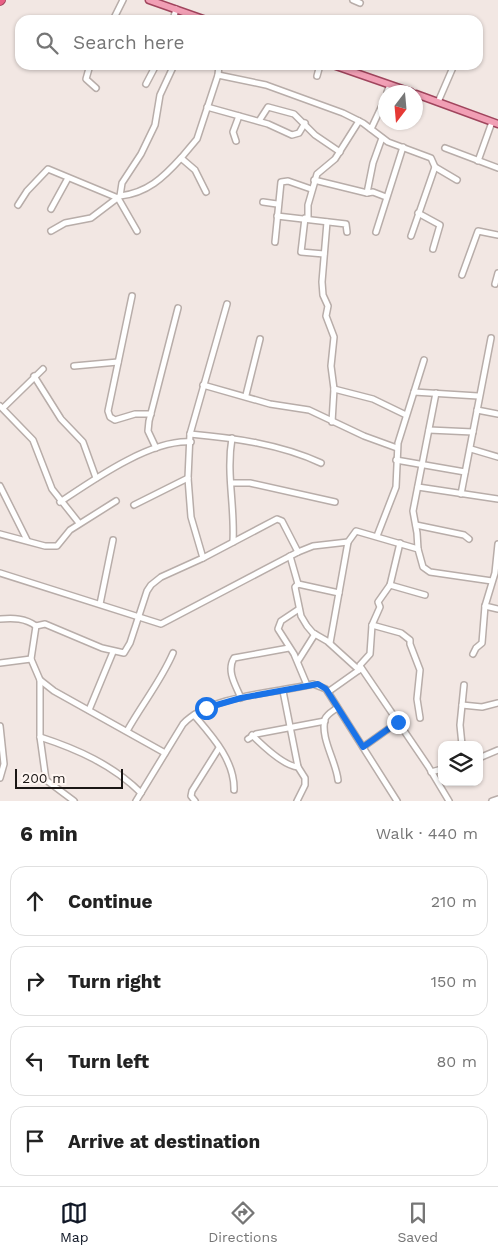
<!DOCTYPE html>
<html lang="en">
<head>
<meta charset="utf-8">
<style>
	body { margin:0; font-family:"Work Sans",sans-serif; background:#f6f6f6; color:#222 }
	.controls { position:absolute; right:15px; bottom:15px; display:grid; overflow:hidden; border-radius:10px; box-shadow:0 1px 4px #0004 }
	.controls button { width:45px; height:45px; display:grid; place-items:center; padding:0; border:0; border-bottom:1px solid #e0e0e0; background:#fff; color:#222; font:25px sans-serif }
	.compass { position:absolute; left:378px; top:85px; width:45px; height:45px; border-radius:50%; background:#fff; box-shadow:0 1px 4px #0004; rotate:196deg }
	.scale { position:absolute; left:15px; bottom:12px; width:108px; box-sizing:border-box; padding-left:5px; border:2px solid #1a1614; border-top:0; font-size:14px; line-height:18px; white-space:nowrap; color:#1a1614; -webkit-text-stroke:4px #fef5f1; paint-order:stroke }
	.stop { position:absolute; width:15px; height:15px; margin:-11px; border:4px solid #1a73e8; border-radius:50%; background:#fff }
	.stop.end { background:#1a73e8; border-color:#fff; box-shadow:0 1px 5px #0008 }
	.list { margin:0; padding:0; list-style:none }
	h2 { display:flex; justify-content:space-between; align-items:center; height:65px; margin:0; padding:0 20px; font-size:21px }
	h2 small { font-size:16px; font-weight:400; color:#767676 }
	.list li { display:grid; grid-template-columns:32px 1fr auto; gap:15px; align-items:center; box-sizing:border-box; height:70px; margin:0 10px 10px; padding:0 10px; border:1px solid #e0e0e0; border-radius:15px }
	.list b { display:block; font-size:19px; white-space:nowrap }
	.list em { font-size:16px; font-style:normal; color:#767676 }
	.icon { flex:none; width:28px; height:28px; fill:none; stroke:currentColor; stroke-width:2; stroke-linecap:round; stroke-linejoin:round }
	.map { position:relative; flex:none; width:498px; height:801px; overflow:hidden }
	.search { position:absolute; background:#fff; box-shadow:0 1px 4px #0004; left:15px; right:15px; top:15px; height:55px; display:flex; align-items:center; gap:12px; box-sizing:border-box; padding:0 18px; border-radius:15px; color:#767676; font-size:19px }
	.sheet { height:385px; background:#fff }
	nav { display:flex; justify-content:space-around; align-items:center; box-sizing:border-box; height:70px; border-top:1px solid #e0e0e0; background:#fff; font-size:14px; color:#767676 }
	nav a { display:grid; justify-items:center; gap:2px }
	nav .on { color:#111827 }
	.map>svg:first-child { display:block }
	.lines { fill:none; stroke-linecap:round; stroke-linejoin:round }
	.minor-casing { stroke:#b8ada9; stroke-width:8 }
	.major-casing { stroke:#a0455d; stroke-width:9 }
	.highway-casing { stroke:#a0455d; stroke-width:10 }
	.minor { stroke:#fff; stroke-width:5 }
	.major { stroke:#f19fb5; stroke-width:6 }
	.highway { stroke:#e85f84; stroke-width:8 }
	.route { stroke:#1a73e8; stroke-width:6 }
</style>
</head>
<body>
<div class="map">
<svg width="498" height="801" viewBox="0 0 498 801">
	<rect width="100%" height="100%" fill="#f2e7e3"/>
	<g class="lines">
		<defs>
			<g id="minor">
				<polyline points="353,0 360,3"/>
				<polyline points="113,20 123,0"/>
				<polyline points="173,20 176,9"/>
				<polyline points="90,65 86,79 96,88"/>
				<polyline points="218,75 266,85 343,113 363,123 388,142 431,158 435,167 411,236"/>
				<polyline points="317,76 320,65"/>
				<polyline points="146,84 156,65"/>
				<polyline points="387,92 390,85"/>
				<polyline points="438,102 454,65"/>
				<polyline points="207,107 268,124 292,135 299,133 305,123"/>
				<polyline points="259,121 268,107 294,114 315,135 340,152"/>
				<polyline points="371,129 386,97"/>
				<polyline points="382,138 373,163 367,193 373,192 386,197"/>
				<polyline points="236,141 233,132 239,116"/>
				<polyline points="445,148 498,168"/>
				<polyline points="478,161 492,122"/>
				<polyline points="435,167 457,180"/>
				<polyline points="314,180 367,193"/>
				<polyline points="206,192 195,170 181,158 197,139 218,75 219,65"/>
				<path d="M120,196C147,193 163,178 181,158"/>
				<polyline points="263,202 277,204"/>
				<polyline points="18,205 27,191 48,169 118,198 137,231"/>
				<polyline points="51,209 68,178"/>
				<polyline points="418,213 440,225 433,249"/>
				<polyline points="277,216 346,224 347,232"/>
				<polyline points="305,218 301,252 324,254"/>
				<polyline points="308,219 308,205 317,174 335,159 359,121"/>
				<polyline points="327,222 322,282 323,295 328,306 326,316 334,337 331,366 334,389 332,422"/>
				<polyline points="51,231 65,223 91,218 120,196 122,183 141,154 155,125 160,95 174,65"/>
				<polyline points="376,232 403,147"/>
				<polyline points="275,242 281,182 288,181 311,189"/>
				<polyline points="462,275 478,231 498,235"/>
				<polyline points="495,284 498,273"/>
				<polyline points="132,296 108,411 110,417 115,420 135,414 151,414"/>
				<polyline points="74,366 118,362"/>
				<polyline points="34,376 61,419 83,442 96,478"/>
				<polyline points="203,385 270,404 309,410 364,436 397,448"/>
				<polyline points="334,389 373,399 406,415"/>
				<polyline points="414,392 478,396"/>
				<polyline points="246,395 260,339"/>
				<polyline points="0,406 33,440 52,489 79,523"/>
				<polyline points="3,408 43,369"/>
				<polyline points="477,410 498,414"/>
				<polyline points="429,430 473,432"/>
				<path d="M190,434C234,438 280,444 321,463"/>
				<path d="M232,438C226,474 235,506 233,542"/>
				<polyline points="156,448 148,431 149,421 178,308"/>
				<polyline points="471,449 498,457"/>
				<polyline points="396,460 465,472"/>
				<polyline points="231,483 250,483 335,502"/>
				<polyline points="0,486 27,540"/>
				<polyline points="418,487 498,499"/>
				<polyline points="461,494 491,338"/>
				<path d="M60,502C93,480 151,439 191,442"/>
				<polyline points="134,505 188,478"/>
				<polyline points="416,525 464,535 469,539"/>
				<polyline points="0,534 45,546 57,546 70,530 116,501"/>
				<polyline points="377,536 396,487 398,443 424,360"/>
				<polyline points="498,544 495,573 485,606 498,609"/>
				<polyline points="418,549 417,533 413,511 436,393"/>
				<polyline points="290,556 298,584 295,587 301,616 307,626 313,633 327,641 359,670"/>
				<polyline points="203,558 191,517 188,478 190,434 227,304"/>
				<polyline points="0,573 161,624 298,552 313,546 348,542"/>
				<polyline points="298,584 339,593"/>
				<polyline points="390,585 425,595"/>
				<polyline points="100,604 113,540"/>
				<polyline points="299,609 281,621 278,629 294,654 307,685"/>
				<path d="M0,619C14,618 25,618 36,626"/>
				<polyline points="372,625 401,633 410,640 410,644 420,670 417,699 420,718"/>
				<polyline points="330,643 348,542 356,531 418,549 423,567 430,572 492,581"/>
				<polyline points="473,654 476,648 482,643 485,606"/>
				<polyline points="298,661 315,634"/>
				<polyline points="0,663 31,659"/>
				<polyline points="360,666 428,766 449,801"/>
				<polyline points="40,680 40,737 46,780 74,801"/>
				<polyline points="283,691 298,767 305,778 305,785 297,801"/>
				<polyline points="328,692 359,670 360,665 370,654 372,625 380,607 378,602 390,585 400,543"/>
				<path d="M241,698C236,686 226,671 234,658L289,648"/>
				<polyline points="462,705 482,707 498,703"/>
				<path d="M337,708C333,711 327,714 325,719C320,738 336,761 338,780"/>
				<polyline points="89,710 113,652"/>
				<path d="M194,715C212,736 235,761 234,790"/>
				<polyline points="0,726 4,764 0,778"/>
				<path d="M127,731C142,704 161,681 173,653"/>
				<path d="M252,735C262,745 284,766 298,767"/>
				<path d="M40,737C77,749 113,765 141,793"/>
				<polyline points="248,739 256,734 325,721"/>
				<polyline points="462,745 460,725 464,685"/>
				<polyline points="363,747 398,722"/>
				<polyline points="165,753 54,691 40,680 31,659 36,626 45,624 102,648 124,653 130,643 147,591 151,585 161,577 203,558 277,519 282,521 298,552"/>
				<polyline points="479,758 498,750"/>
				<polyline points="431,772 442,769"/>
				<path d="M136,801L183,724C210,695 276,693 313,684L326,689L397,801"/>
				<polyline points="195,801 191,796 192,791 219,748"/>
				<polyline points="492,801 498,799"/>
			</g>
			<g id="major">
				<polyline points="149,0 206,20"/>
				<polyline points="333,65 411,92"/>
				<polyline points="416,94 498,124"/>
			</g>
			<polyline id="highway" points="0,1 1,0"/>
		</defs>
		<!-- minor casing -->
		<use href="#minor" class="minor-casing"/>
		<!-- major casing -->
		<use href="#major" class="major-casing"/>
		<!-- highway casing -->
		<use href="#highway" class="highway-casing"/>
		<!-- minor -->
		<use href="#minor" class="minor"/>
		<!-- major -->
		<use href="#major" class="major"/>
		<!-- highway -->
		<use href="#highway" class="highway"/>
	</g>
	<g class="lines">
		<!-- route -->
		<polyline class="route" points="206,708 241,698 318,684 326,689 363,747 398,722"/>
	</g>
</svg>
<div class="controls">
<button><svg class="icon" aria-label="layers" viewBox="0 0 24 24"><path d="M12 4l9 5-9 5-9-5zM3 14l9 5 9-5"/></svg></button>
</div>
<svg class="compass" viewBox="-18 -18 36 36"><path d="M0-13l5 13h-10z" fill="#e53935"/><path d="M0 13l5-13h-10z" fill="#767676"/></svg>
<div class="scale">200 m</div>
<div class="stop" style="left:206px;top:708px"></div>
<div class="stop end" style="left:398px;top:722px"></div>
<div class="search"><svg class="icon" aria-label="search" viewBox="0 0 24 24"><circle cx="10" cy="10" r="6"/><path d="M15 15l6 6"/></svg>Search here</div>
</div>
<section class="sheet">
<h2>6 min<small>Walk · 440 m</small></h2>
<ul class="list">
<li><svg class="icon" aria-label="ahead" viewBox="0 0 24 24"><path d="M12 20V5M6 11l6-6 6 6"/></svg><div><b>Continue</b></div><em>210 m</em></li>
<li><svg class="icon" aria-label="right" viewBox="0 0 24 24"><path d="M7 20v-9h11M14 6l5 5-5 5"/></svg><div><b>Turn right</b></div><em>150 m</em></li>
<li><svg class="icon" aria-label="left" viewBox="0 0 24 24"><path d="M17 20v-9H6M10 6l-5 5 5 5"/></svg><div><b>Turn left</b></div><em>80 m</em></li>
<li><svg class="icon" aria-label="arrive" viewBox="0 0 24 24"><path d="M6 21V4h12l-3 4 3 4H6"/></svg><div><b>Arrive at destination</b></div></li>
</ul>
</section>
<nav>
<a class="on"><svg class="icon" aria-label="map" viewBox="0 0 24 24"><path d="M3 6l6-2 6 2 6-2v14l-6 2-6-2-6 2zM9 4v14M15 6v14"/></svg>Map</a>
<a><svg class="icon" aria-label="directions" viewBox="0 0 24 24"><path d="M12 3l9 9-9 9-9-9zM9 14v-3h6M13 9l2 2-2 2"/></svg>Directions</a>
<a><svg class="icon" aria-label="saved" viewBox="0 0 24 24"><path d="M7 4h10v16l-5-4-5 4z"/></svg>Saved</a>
</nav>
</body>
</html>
